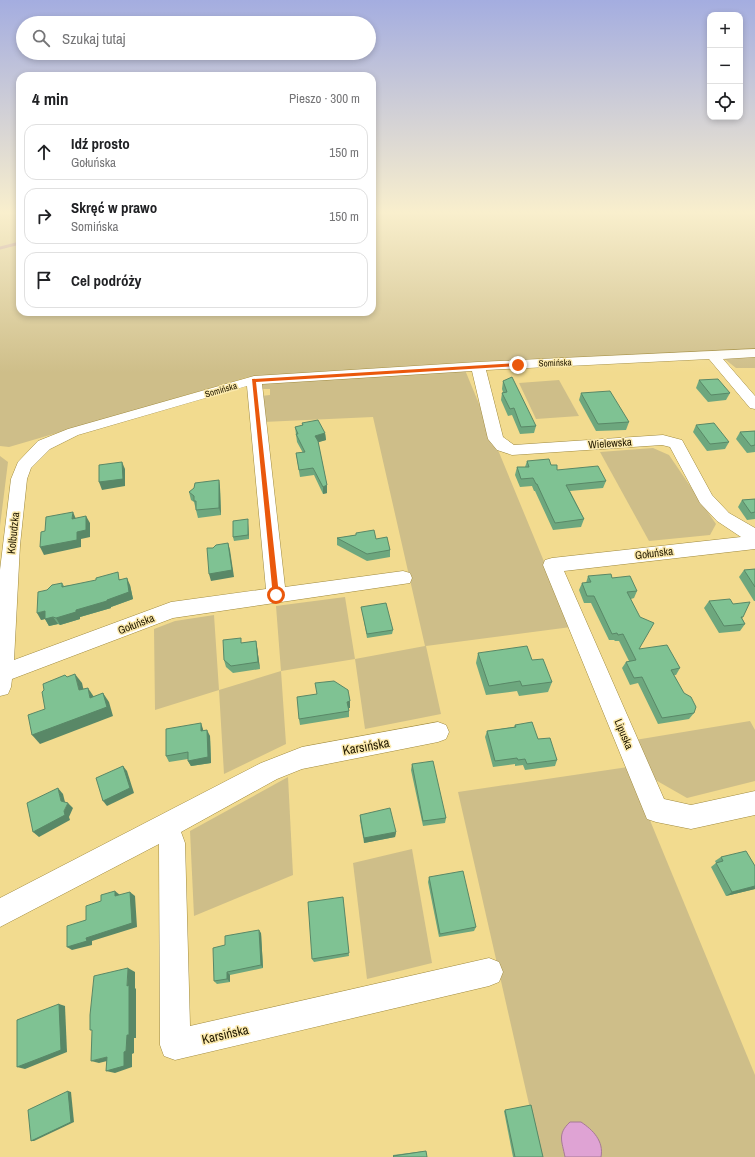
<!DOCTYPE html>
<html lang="pl">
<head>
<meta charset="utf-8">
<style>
	body { margin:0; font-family:"Archivo Narrow",sans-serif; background:#f2f2f2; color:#202124 }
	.controls { position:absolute; right:12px; top:12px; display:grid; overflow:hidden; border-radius:8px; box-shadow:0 2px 6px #0003 }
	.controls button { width:36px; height:36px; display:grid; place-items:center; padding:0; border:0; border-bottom:1px solid #e0e0e0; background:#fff; color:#202124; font:20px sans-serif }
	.stop { position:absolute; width:12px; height:12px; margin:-9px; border:3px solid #ea580c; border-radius:50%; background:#fff }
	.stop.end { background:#ea580c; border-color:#fff; box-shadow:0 1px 4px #0008 }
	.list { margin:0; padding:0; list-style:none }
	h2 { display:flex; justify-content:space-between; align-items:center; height:52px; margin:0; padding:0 16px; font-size:17px }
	h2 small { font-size:13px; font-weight:400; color:#757577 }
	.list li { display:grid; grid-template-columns:26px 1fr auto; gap:12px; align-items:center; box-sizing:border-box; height:56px; margin:0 8px 8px; padding:0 8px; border:1px solid #e0e0e0; border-radius:12px }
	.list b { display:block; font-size:15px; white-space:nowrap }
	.list p { margin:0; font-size:13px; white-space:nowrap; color:#757577 }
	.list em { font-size:13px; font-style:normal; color:#757577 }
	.icon { flex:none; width:22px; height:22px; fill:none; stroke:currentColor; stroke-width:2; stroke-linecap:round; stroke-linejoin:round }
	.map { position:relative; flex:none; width:755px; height:1157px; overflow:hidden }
	.search { position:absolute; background:#fff; box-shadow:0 2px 6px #0003; left:16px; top:16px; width:360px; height:44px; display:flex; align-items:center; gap:10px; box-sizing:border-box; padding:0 14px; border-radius:22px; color:#757577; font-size:15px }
	.panel { position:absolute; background:#fff; box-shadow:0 2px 6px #0003; left:16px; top:72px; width:360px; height:244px; border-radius:12px }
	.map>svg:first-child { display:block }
	.green { fill:#cebe89 }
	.water { fill:#dfa3d4; stroke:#a67a94 }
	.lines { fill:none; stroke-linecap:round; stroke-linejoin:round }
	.stream { stroke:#a67a94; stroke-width:3 }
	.minor-casing { stroke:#a08a3e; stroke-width:1 }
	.minor { fill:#fff; fill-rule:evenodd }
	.wall { fill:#6da77e }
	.shaded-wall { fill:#598867 }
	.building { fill:#7fc293; stroke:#598867 }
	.route { fill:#ea580c }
	.labels { text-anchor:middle; stroke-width:3; stroke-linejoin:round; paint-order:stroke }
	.far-street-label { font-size:9px; fill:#221900; stroke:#fbe9ac }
	.street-label { font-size:11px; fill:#221900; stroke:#fbe9ac }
	.near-street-label { font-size:13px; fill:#221900; stroke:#fbe9ac }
</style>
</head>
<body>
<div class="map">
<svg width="755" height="1157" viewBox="0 0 755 1157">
	<rect width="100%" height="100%" fill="#f2db8f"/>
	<!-- green -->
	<g class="green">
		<polygon points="0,211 20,211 20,312 372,312 372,211 755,211 755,368 736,368 717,353 248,377 9,447 0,446"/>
		<polygon points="465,370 571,627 426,646 441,714 365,729 355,659 281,671 286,744 224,774 219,690 155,710 154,629 175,621 214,615 219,690 281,671 276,606 345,597 355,659 425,646 373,417 263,422 261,396 270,395 270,389 261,389 260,385 268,381"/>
		<polygon points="559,380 579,416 536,419 519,383"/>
		<polygon points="653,448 669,455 716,524 710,535 649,541 600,452"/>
		<polygon points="0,456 8,462 0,526"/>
		<polygon points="750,721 755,730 755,781 687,798 652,778 635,740"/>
		<polygon points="628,767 755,1075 755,1157 541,1157 458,792"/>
		<polygon points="288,777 293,875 194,916 190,831"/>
		<polygon points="412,849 432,963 367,979 353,863"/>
	</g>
	<!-- water -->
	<path class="water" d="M570,1122H581C593,1130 604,1141 601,1157H565C562,1141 557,1134 570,1122Z"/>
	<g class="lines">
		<!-- stream -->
		<polyline class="stream" points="0,248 20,243"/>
		<defs>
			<g id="minor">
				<path d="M755,349V357L723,359L755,396V409L750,408L709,359L486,370L503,437L514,445L663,435L682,440L712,495L729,513L755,528V549L564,571L664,799L691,805L755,791V815L691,829L656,822L647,819L543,565L545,560L552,558L741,537L717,521L700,503L670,447L662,445L512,455L497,450L488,439L472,371L262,384L285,587L403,571L410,573L412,578L410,583L173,618L12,679L11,687L8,694L0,696V570L11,479L18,462L38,441L68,429L254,376L478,362ZM247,386L266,589L171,602L14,660L20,545L27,479L31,468L50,449L78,435Z"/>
				<polygon points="438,722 446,725 449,732 446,739 438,742 302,769 277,779 181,832 185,843 190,1026 489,958 499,962 503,972 499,982 489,986 175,1060 164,1056 160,1045 159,844 0,927 0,898 261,763 302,747"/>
			</g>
		</defs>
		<!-- minor casing -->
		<use href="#minor" class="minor-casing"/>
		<!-- minor -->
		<use href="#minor" class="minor"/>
	</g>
	<!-- wall -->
	<g class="wall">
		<polygon points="699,380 730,393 726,400 708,402 696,388"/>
		<polygon points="503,381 536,426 534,433 520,434 512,415 508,416 501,400 502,393 503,392 502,389"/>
		<polygon points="581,393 629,422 626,430 596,431 579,400"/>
		<polygon points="302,423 325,433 326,440 318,442 327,485 327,493 323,494 314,475 300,477 296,453 303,453 297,442 295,427 302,426"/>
		<polygon points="696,425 729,442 725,449 707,451 693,432"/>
		<polygon points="755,431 755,452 747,453 736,439 740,432"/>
		<polygon points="527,461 551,465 557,470 606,481 603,488 570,491 584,519 581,527 553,530 535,491 534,491 532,486 520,487 515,475 517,467 525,467"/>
		<polygon points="219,480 220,488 221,515 198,518 194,502 191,500 189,492"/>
		<polygon points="755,499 755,519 747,520 738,507 742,500"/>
		<polygon points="248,519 248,523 249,539 234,541 233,537"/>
		<polygon points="356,533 376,539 390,550 390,557 367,561 337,545 337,538 356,535"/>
		<polygon points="755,569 755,601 754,601 739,577 744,570"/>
		<polygon points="588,576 612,578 637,591 634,598 631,599 639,649 680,668 676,675 674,675 694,713 689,719 658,724 638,683 630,685 622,668 626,662 629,661 619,641 615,641 614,640 609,640 591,603 584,603 579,590 582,583 586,583"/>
		<polygon points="121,579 130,585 133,599 111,607 111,608 80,617 80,619 60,625 58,624 49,626 45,619 41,620 47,590 62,583 64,586"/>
		<polygon points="709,601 733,604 743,617 742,618 745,624 740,631 719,633 704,608"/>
		<polygon points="361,607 393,630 392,634 367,638 362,610"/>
		<polygon points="256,641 257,647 260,669 233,673 226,667 224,660 242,643"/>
		<polygon points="478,653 532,660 552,682 548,692 519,696 517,691 486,695 476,663"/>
		<polygon points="350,701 350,708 349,708 349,717 300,725 299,719"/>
		<polygon points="515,725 538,739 557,760 555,766 525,770 523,765 515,766 515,764 493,767 485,737 487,731 514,727"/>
		<polygon points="203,729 203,731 210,736 211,763 191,766 188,761 188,759 169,762 166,756"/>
		<polygon points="412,764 446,818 445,823 423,826 411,770"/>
		<polygon points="360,815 396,832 395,837 364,843 360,820"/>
		<polygon points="721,857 755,866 755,889 726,896 711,867 716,863 715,861"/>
		<polygon points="429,877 476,927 474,931 439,937 428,882"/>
		<polygon points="343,897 349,956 314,962 312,959"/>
		<polygon points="261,933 263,968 230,975 230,982 217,984 214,981 225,945"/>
		<polygon points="531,1105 543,1157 513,1157 504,1111"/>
		<polygon points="425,1151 426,1151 393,1157 393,1155"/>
	</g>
	<!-- shaded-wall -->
	<g class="shaded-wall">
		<polygon points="325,433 326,440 316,443 315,436"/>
		<polygon points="122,462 125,469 125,486 102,490 99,482"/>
		<polygon points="219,480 220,488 221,515 219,508"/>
		<polygon points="327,485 327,493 323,494 323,487"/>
		<polygon points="73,512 76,519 72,519"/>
		<polygon points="86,516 90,523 90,537 81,539 81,547 44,555 40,547 77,532"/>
		<polygon points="248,519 248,523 249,539 248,535"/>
		<polygon points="228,543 230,550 234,577 211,581 209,574"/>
		<polygon points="127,578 130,585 133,599 111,607 111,608 80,617 80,619 60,625 56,618 76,610 107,600"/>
		<polygon points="45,611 53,617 58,624 49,626 45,619 41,620 37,613"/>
		<polygon points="256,641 257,647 260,669 258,662"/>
		<polygon points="75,674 82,683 86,700 79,690"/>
		<polygon points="88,688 94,697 90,698"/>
		<polygon points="103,693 109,702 113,716 40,744 32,735"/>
		<polygon points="350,701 350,708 348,708 347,702"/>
		<polygon points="201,723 203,729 204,737 201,731"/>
		<polygon points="207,730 210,736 211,763 191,766 188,761"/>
		<polygon points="123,766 127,771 134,793 107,806 103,801"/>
		<polygon points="58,788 63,794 66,806 61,801"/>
		<polygon points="68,803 73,808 69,817 70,820 39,837 33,832 64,811"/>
		<polygon points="396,832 395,837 364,843 364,838"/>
		<polygon points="755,886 755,889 726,896 732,892"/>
		<polygon points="115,891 120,895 115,896"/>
		<polygon points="130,892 135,896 137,927 92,941 92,945 72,950 67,947 86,938"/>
		<polygon points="259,930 261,933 263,968 261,965"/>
		<polygon points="128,968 135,972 135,988 136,989 136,1038 134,1038 134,1053 132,1054 132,1067 115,1073 106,1071 127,986"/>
		<polygon points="227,972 230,975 230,982 227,979"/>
		<polygon points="59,1004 65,1006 67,1052 25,1069 17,1067"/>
		<polygon points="107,1057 115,1059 99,1063 91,1061"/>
		<polygon points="68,1091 71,1092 74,1122 34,1141 31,1141"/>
	</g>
	<!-- building -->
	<g class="building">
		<polygon points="512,377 536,426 521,427 514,408 510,409 502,393 507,392 503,381"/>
		<polygon points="718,379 730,393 711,395 699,380"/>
		<polygon points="610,391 629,422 598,424 581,393"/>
		<polygon points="318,420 325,433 315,436 318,441 327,485 323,487 313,468 299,470 296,453 305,452 296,434 298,434 295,427 303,425 302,423"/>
		<polygon points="714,423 729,442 710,444 696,425"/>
		<polygon points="755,431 755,445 751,446 740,432"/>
		<polygon points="549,459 551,465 557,465 557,470 598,466 606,481 566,485 584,519 555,523 537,484 536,484 533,478 521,479 517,467 529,467 527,461"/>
		<polygon points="122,462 123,479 99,482 99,465"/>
		<polygon points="219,480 219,508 196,510 196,501 194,501 194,496 189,492 194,488 195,483"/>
		<polygon points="755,499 755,512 751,513 742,500"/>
		<polygon points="73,512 72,519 86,516 86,530 77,532 77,540 40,547 41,532 45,531 46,517"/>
		<polygon points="248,519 248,535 233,537 233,521"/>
		<polygon points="374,530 376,539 387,537 390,550 367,554 337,538 356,535 356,533"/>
		<polygon points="228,543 232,570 209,574 207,548 213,548 216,545"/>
		<polygon points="755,569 755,587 744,570"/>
		<polygon points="118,572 119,580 127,578 129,592 107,600 107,601 76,610 76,612 56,618 53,617 45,619 45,611 37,613 38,592 47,590 52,585 62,583 62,587 96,580 96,578"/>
		<polygon points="611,574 612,578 630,576 637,591 627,592 640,617 654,623 639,649 667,645 680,668 671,670 684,693 691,697 696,707 694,713 662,718 642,677 634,678 626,662 636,660 623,634 618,635 617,633 612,634 594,596 587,596 582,583 591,582 588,576"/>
		<polygon points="730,599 733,604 750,602 743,617 741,617 745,624 724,626 709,601"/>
		<polygon points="386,603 393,630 367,634 361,607"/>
		<polygon points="241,638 241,643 256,641 258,662 231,666 224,660 223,640"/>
		<polygon points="527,646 532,660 543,659 552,682 522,686 520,681 489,686 478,653"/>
		<polygon points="75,674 79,690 88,688 90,698 103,693 107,707 32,735 28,715 45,709 42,692 44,690 43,684 65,675 67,677"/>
		<polygon points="334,681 348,690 350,701 347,702 349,711 299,719 297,697 317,694 315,683"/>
		<polygon points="532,722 538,739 550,738 557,760 527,764 525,759 518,760 517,758 495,761 487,731 516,727 515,725"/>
		<polygon points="201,723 201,731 207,730 208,757 188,761 188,752 166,756 166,729"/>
		<polygon points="433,761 446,818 423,821 412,764"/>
		<polygon points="123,766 130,788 103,801 96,778"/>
		<polygon points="58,788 61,801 68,803 64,811 65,815 33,832 27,803"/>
		<polygon points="390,808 396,832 364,838 360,815"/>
		<polygon points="746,851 755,866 755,886 732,892 716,863 723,861 721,857"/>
		<polygon points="463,871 476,927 440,934 429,877"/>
		<polygon points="115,891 115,896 130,892 132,923 86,938 87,941 67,947 67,926 86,920 86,906 101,901 101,895"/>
		<polygon points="343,897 349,953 312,959 308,902"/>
		<polygon points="259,930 261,965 227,972 227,979 214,981 213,948 225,945 225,936"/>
		<polygon points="128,968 127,986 129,985 129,1035 127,1035 126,1051 124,1052 124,1066 106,1071 107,1057 91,1061 92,1030 90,1030 90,1015 94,976"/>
		<polygon points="59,1004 61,1050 17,1067 17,1020"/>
		<polygon points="68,1091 71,1122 31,1141 28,1110"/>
		<polygon points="531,1105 543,1157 515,1157 505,1110"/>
		<polygon points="426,1151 427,1157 394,1157 393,1156"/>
	</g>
	<!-- sky -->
	<linearGradient id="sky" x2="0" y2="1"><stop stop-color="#a4ade0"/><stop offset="0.57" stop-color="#f9efcd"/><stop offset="1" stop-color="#f9efcd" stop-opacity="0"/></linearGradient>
	<rect width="755" height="373" fill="url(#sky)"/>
	<!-- route -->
	<polygon class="route" points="518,363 520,366 256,382 279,595 276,598 273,597 252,379"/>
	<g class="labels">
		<!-- far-street labels -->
		<g class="far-street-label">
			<text transform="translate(555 363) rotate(-2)" y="3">Somińska</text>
			<text transform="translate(221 390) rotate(-16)" y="3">Somińska</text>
		</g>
		<!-- street labels -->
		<g class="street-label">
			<text transform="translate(610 443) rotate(-4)" y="4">Wielewska</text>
			<text transform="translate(13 533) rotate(-84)" y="4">Kolbudzka</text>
			<text transform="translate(654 553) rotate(-7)" y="4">Gołuńska</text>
			<text transform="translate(136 624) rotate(-21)" y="4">Gołuńska</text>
			<text transform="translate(624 734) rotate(67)" y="4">Lipuska</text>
		</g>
		<!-- near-street labels -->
		<g class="near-street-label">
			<text transform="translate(366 746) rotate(-10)" y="5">Karsińska</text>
			<text transform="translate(225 1034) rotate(-13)" y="5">Karsińska</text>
		</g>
	</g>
</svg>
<div class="controls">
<button>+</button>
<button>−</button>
<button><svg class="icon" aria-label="locate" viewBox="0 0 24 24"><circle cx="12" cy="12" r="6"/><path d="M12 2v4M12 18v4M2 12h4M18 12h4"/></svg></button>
</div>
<div class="stop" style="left:276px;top:595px"></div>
<div class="stop end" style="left:518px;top:365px"></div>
<div class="search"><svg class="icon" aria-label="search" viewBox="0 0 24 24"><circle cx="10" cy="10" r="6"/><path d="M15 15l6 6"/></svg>Szukaj tutaj</div>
<section class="panel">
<h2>4 min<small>Pieszo · 300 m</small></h2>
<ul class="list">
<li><svg class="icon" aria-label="ahead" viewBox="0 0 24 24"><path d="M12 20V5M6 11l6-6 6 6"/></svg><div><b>Idź prosto</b><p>Gołuńska</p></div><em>150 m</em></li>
<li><svg class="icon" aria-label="right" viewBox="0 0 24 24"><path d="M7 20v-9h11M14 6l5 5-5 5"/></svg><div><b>Skręć w prawo</b><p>Somińska</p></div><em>150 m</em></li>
<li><svg class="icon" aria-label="arrive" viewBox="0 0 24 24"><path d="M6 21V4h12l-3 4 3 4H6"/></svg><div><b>Cel podróży</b></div></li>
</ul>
</section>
</div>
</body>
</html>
